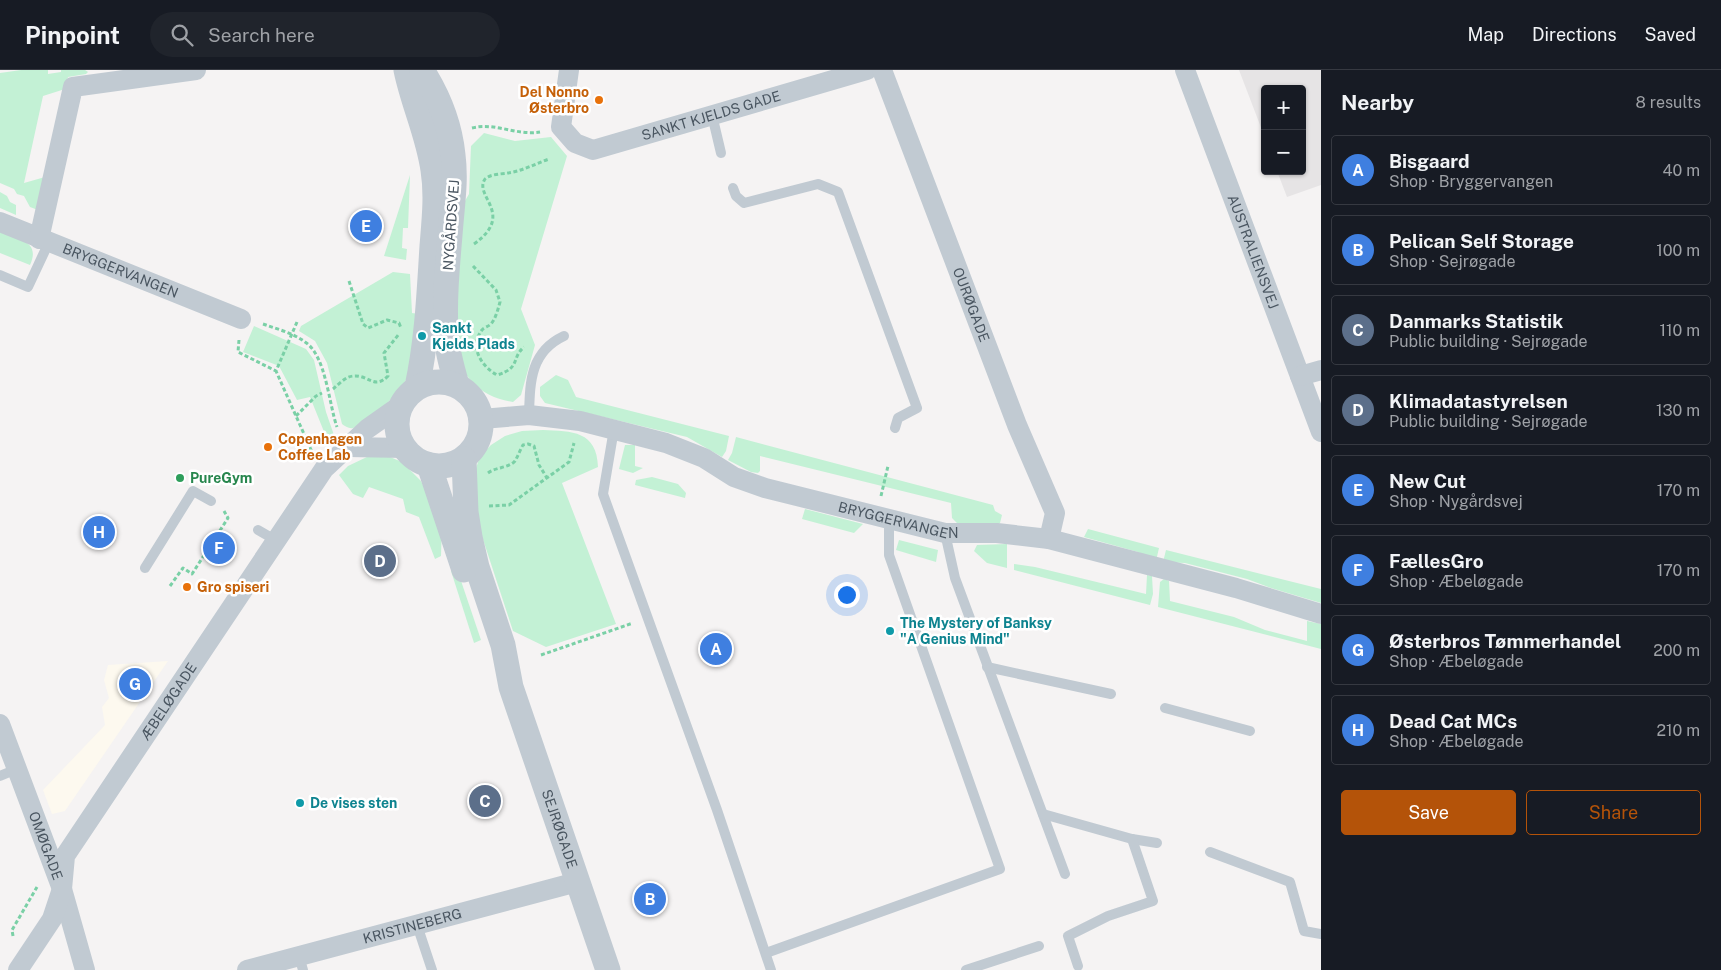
<!DOCTYPE html>
<html lang="en">
<head>
<meta charset="utf-8">
<style>
	body { margin:0; font-family:"Public Sans",sans-serif; background:#20242c; color:#f1f3f6 }
	.controls { position:absolute; right:15px; top:15px; display:grid; overflow:hidden; border-radius:5px; box-shadow:0 1px 4px #0004 }
	.controls button { width:45px; height:45px; display:grid; place-items:center; padding:0; border:0; border-bottom:1px solid #363941; background:#171b24; color:#f1f3f6; font:25px sans-serif }
	.you { position:absolute; left:846px; top:524px; width:18px; height:18px; margin:-12px; border:4px solid #fff; border-radius:50%; background:#1a73e8; box-shadow:0 0 0 8px #1a73e833 }
	.badge { display:grid; place-items:center; width:32px; height:32px; border-radius:50%; background:#b45309; color:#fff; font-size:16px; font-weight:700 }
	.pin { position:absolute; translate:-50% -50%; border:2px solid #fff; box-shadow:0 1px 5px #0006 }
	.list { margin:0; padding:0; list-style:none }
	h2 { display:flex; justify-content:space-between; align-items:center; height:65px; margin:0; padding:0 20px; font-size:21px }
	h2 small { font-size:16px; font-weight:400; color:#9ea1a6 }
	.list li { display:grid; grid-template-columns:32px 1fr auto; gap:15px; align-items:center; box-sizing:border-box; height:70px; margin:0 10px 10px; padding:0 10px; border:1px solid #363941; border-radius:5px }
	.list b { display:block; font-size:19px; white-space:nowrap }
	.list p { margin:0; font-size:16px; white-space:nowrap; color:#9ea1a6 }
	.list em { font-size:16px; font-style:normal; color:#9ea1a6 }
	.actions { display:flex; gap:10px; padding:15px 20px }
	.actions a { flex:1; padding:11px 0; border:1px solid #b45309; border-radius:5px; text-align:center; font-size:18px; color:#b45309 }
	.actions .main { background:#b45309; color:#fff }
	.icon { flex:none; width:28px; height:28px; fill:none; stroke:currentColor; stroke-width:2; stroke-linecap:round; stroke-linejoin:round }
	.map { position:relative; flex:none; width:1321px; height:900px; overflow:hidden }
	header { display:flex; align-items:center; gap:30px; box-sizing:border-box; height:70px; padding:0 25px; background:#171b24; border-bottom:1px solid #363941 }
	header strong { font-size:24px }
	nav { display:flex; gap:28px; margin-inline-start:auto; font-size:18px }
	.search { width:350px; height:45px; background:#20242c; display:flex; align-items:center; gap:12px; box-sizing:border-box; padding:0 18px; border-radius:28px; color:#9ea1a6; font-size:19px }
	main { display:flex }
	aside { flex:1; background:#171b24 }
	.map>svg:first-child { display:block }
	.commercial { fill:#fdf9ef }
	.education { fill:#e6e4e5 }
	.green { fill:#c3f1d5 }
	.lines { fill:none; stroke-linecap:round; stroke-linejoin:round }
	.path { stroke:#7ad0a6; stroke-width:3; stroke-dasharray:4 2.5; stroke-linecap:butt }
	.service { stroke:#c1cad2; stroke-width:10 }
	.minor { stroke:#c1cad2; stroke-width:20 }
	.tertiary { stroke:#c1cad2; stroke-width:25 }
	.food-dot { fill:#e8710a; stroke:#fff; stroke-width:2 }
	.culture-dot { fill:#0f9aa8; stroke:#fff; stroke-width:2 }
	.leisure-dot { fill:#2e9e5b; stroke:#fff; stroke-width:2 }
	.labels { text-anchor:middle; stroke-width:5; stroke-linejoin:round; paint-order:stroke }
	.food-label { font-size:14px; font-weight:bold; fill:#c56008; stroke:#fff; text-anchor:start }
	.street-label { font-size:14px; fill:#4a5661; stroke:#fff }
	.culture-label { font-size:14px; font-weight:bold; fill:#0d838f; stroke:#fff; text-anchor:start }
	.leisure-label { font-size:14px; font-weight:bold; fill:#27864d; stroke:#fff; text-anchor:start }
</style>
</head>
<body>
<header>
<strong>Pinpoint</strong>
<div class="search"><svg class="icon" aria-label="search" viewBox="0 0 24 24"><circle cx="10" cy="10" r="6"/><path d="M15 15l6 6"/></svg>Search here</div>
<nav><a>Map</a><a>Directions</a><a>Saved</a></nav>
</header>
<main>
<div class="map">
<svg width="1321" height="900" viewBox="0 0 1321 900">
	<rect width="100%" height="100%" fill="#f5f3f3"/>
	<!-- commercial -->
	<polygon class="commercial" points="168,591 65,741 52,744 43,720 105,655 102,637 109,628 104,610 108,595"/>
	<!-- education -->
	<polygon class="education" points="1239,0 1321,0 1321,115 1287,127 1277,101 1302,101 1302,19 1265,19 1265,68"/>
	<!-- green -->
	<g class="green">
		<polygon points="21,0 48,0 48,4 61,2 61,0 85,0 88,2 86,4 68,7 65,19 43,26 24,113 45,107 38,140 30,137 24,126 17,124 14,119 0,113 0,3"/>
		<path d="M484,63L515,71L551,67L567,86L521,239L535,275L521,325L513,332C481,327 460,308 456,275C453,258 456,238 457,221C458,194 458,167 459,141L469,124L471,76Z"/>
		<polygon points="410,105 408,158 403,158 402,178 407,179 406,190 384,186"/>
		<polygon points="0,122 7,126 10,132 16,135 16,145 0,138"/>
		<path d="M0,162C18,169 41,171 30,195L0,183Z"/>
		<path d="M393,202L410,204L412,243L419,244C417,260 415,289 410,302C404,319 370,354 353,358C349,359 345,356 342,354L327,293L315,271L299,261L301,256Z"/>
		<polygon points="254,256 306,279 314,290 326,342 335,368 329,374 310,327 297,330 279,296 243,282"/>
		<polygon points="556,305 568,310 576,327 729,366 726,381 722,387 687,367 545,333 540,326 540,317"/>
		<path d="M543,360C572,361 597,361 598,397L562,413L616,554L546,577L513,561L474,442L475,402L478,392L484,382L491,375L505,366L522,361Z"/>
		<polygon points="736,367 993,435 995,441 1002,445 1000,453 957,453 952,448 951,433 760,386 760,401 758,403 751,402 728,390 732,383"/>
		<polygon points="625,375 635,375 635,396 643,398 633,403 619,399"/>
		<polygon points="369,386 390,387 402,392 421,411 442,453 441,486 435,489 419,447 406,442 403,429 369,417 363,428 353,424 339,405 348,396"/>
		<polygon points="652,407 678,414 686,423 685,428 635,415 636,410"/>
		<polygon points="805,439 863,454 854,463 802,449"/>
		<polygon points="1088,459 1159,478 1156,491 1138,482 1084,467"/>
		<polygon points="899,470 938,480 936,492 896,480"/>
		<polygon points="1007,474 1007,498 987,493 974,481 977,475"/>
		<polygon points="1166,480 1321,519 1321,533 1271,518 1247,509 1185,493 1163,492"/>
		<polygon points="1014,494 1035,497 1146,524 1147,505 1152,506 1153,524 1150,535 1014,500"/>
		<polygon points="457,499 481,570 474,573 451,501"/>
		<polygon points="1164,509 1169,511 1170,531 1234,547 1265,560 1307,571 1307,551 1321,554 1321,579 1158,537 1160,512"/>
	</g>
	<g class="lines">
		<!-- path -->
		<g class="path">
			<path d="M472,58C495,52 517,66 540,62"/>
			<path d="M474,174C516,144 473,126 485,109C490,104 502,104 508,103C522,101 535,94 549,89"/>
			<path d="M473,196L496,220L500,232C498,239 496,248 491,254C488,257 484,257 482,260C469,277 481,296 497,305C521,298 511,288 524,277"/>
			<polyline points="349,211 363,254 368,258 387,250 399,253 401,258"/>
			<polyline points="297,252 276,301 312,382"/>
			<path d="M263,254C277,259 293,263 305,272C326,285 329,335 337,357"/>
			<polyline points="239,270 238,282 276,301"/>
			<path d="M333,319C339,314 346,306 354,306C369,305 374,320 388,306L384,283L399,264"/>
			<polyline points="296,346 316,326 322,323"/>
			<path d="M488,403C496,397 509,398 515,391C518,386 520,380 523,375L528,374L534,376L539,395L547,408"/>
			<polyline points="881,426 888,396"/>
			<polyline points="489,436 509,435 569,392 574,373"/>
			<polyline points="170,516 183,498 192,504 228,448 224,441"/>
			<polyline points="541,585 633,553"/>
			<polyline points="13,866 12,860 37,817"/>
		</g>
		<!-- service -->
		<g class="service">
			<polyline points="712,45 721,83"/>
			<polyline points="733,118 736,126 744,133 818,114 838,122 917,338 898,348 895,358"/>
			<polyline points="0,205 28,217 49,172"/>
			<path d="M529,345C530,312 530,282 564,266"/>
			<polyline points="614,359 603,424 717,740 771,900"/>
			<polyline points="258,460 277,471"/>
			<polyline points="945,463 955,508 1065,804"/>
			<polyline points="145,498 193,421 211,431"/>
			<polyline points="987,597 1111,624"/>
			<polyline points="1165,638 1250,661"/>
			<polyline points="0,706 17,699"/>
			<polyline points="1043,744 1132,769 1157,773"/>
			<polyline points="1210,782 1290,812 1304,861 1321,864"/>
			<polyline points="417,855 432,900"/>
			<polyline points="766,883 1000,799 889,485 889,449"/>
			<polyline points="299,886 303,900"/>
			<polyline points="1078,896 1068,866 1108,846 1153,831 1132,769"/>
			<polyline points="966,900 1039,876"/>
		</g>
		<!-- minor -->
		<g class="minor">
			<path id="s1" d="M569,0L561,57L575,73L593,80L867,0"/>
			<path id="s2" d="M882,0L1017,355L1055,443L1049,469"/>
			<path id="s3" d="M1185,0L1321,362"/>
			<path id="s4" d="M0,152L241,249"/>
			<polyline points="39,169 73,17 196,0"/>
			<polyline points="1300,306 1321,300"/>
			<path id="s5" d="M482,349L529,345L580,351L666,373L704,388L734,407L765,418L945,463H997L1049,469L1236,518L1321,544"/>
			<polyline points="348,377 405,378"/>
			<path id="s6" d="M0,654L62,819L85,900"/>
			<path id="s7" d="M18,900L52,849L62,819L65,786L324,399L367,359L401,335"/>
			<path id="s8" d="M247,900L577,812"/>
		</g>
		<!-- tertiary -->
		<g class="tertiary">
			<path d="M406,0C413,34 428,65 433,100C437,125 434,151 432,176C429,224 427,271 417,317"/>
			<path d="M422,0C438,25 450,55 453,85C456,108 453,130 451,153C448,190 444,226 446,263C447,281 452,298 457,315"/>
			<circle cx="439" cy="354" r="42"/>
			<path id="s9" d="M464,389L466,442L470,467L477,497L503,575L511,617L608,900"/>
			<polyline points="429,395 464,500"/>
		</g>
	</g>
	<!-- markers -->
	<g class="food-dot">
		<circle cx="599" cy="30" r="5"/>
		<circle cx="268" cy="377" r="5"/>
		<circle cx="187" cy="517" r="5"/>
	</g>
	<g class="culture-dot">
		<circle cx="422" cy="266" r="5"/>
		<circle cx="890" cy="561" r="5"/>
		<circle cx="300" cy="733" r="5"/>
	</g>
	<circle class="leisure-dot" cx="180" cy="408" r="5"/>
	<g class="labels">
		<!-- food labels -->
		<g class="food-label">
			<text x="589" y="27" text-anchor="end">Del Nonno<tspan x="589" dy="16">Østerbro</tspan></text>
			<text x="278" y="374">Copenhagen<tspan x="278" dy="16">Coffee Lab</tspan></text>
			<text x="197" y="522">Gro spiseri</text>
		</g>
		<!-- street labels -->
		<g class="street-label">
			<text dy="5" stroke="none"><textPath href="#s1" startOffset="221">SANKT KJELDS GADE</textPath></text>
			<text transform="translate(451 155) rotate(-86)" y="5">NYGÅRDSVEJ</text>
			<text dy="5" stroke="none"><textPath href="#s3" startOffset="194">AUSTRALIENSVEJ</textPath></text>
			<text dy="5" stroke="none"><textPath href="#s4" startOffset="130">BRYGGERVANGEN</textPath></text>
			<text dy="5" stroke="none"><textPath href="#s2" startOffset="251">OURØGADE</textPath></text>
			<text dy="5" stroke="none"><textPath href="#s5" startOffset="434">BRYGGERVANGEN</textPath></text>
			<text dy="5" stroke="none"><textPath href="#s7" startOffset="312">ÆBELØGADE</textPath></text>
			<text dy="5" stroke="none"><textPath href="#s9" startOffset="384">SEJRØGADE</textPath></text>
			<text dy="5" stroke="none"><textPath href="#s6" startOffset="130">OMØGADE</textPath></text>
			<text dy="5" stroke="none"><textPath href="#s8" startOffset="171">KRISTINEBERG</textPath></text>
		</g>
		<!-- culture labels -->
		<g class="culture-label">
			<text x="432" y="263">Sankt<tspan x="432" dy="16">Kjelds Plads</tspan></text>
			<text x="900" y="558">The Mystery of Banksy<tspan x="900" dy="16">"A Genius Mind"</tspan></text>
			<text x="310" y="738">De vises sten</text>
		</g>
		<!-- leisure labels -->
		<g class="leisure-label">
			<text x="190" y="413">PureGym</text>
		</g>
	</g>
</svg>
<div class="controls">
<button>+</button>
<button>−</button>
</div>
<div class="you"></div>
<div class="pin badge" style="left:716px;top:579px;background:#3f7fe0">A</div>
<div class="pin badge" style="left:650px;top:829px;background:#3f7fe0">B</div>
<div class="pin badge" style="left:485px;top:731px;background:#5c6f8a">C</div>
<div class="pin badge" style="left:380px;top:491px;background:#5c6f8a">D</div>
<div class="pin badge" style="left:366px;top:156px;background:#3f7fe0">E</div>
<div class="pin badge" style="left:219px;top:478px;background:#3f7fe0">F</div>
<div class="pin badge" style="left:135px;top:614px;background:#3f7fe0">G</div>
<div class="pin badge" style="left:99px;top:462px;background:#3f7fe0">H</div>
</div>
<aside>
<h2>Nearby<small>8 results</small></h2>
<ul class="list">
<li><span class="badge" style="background:#3f7fe0">A</span><div><b>Bisgaard</b><p>Shop · Bryggervangen</p></div><em>40 m</em></li>
<li><span class="badge" style="background:#3f7fe0">B</span><div><b>Pelican Self Storage</b><p>Shop · Sejrøgade</p></div><em>100 m</em></li>
<li><span class="badge" style="background:#5c6f8a">C</span><div><b>Danmarks Statistik</b><p>Public building · Sejrøgade</p></div><em>110 m</em></li>
<li><span class="badge" style="background:#5c6f8a">D</span><div><b>Klimadatastyrelsen</b><p>Public building · Sejrøgade</p></div><em>130 m</em></li>
<li><span class="badge" style="background:#3f7fe0">E</span><div><b>New Cut</b><p>Shop · Nygårdsvej</p></div><em>170 m</em></li>
<li><span class="badge" style="background:#3f7fe0">F</span><div><b>FællesGro</b><p>Shop · Æbeløgade</p></div><em>170 m</em></li>
<li><span class="badge" style="background:#3f7fe0">G</span><div><b>Østerbros Tømmerhandel</b><p>Shop · Æbeløgade</p></div><em>200 m</em></li>
<li><span class="badge" style="background:#3f7fe0">H</span><div><b>Dead Cat MCs</b><p>Shop · Æbeløgade</p></div><em>210 m</em></li>
</ul>
<div class="actions"><a class="main">Save</a><a>Share</a></div>
</aside>
</main>
</body>
</html>
